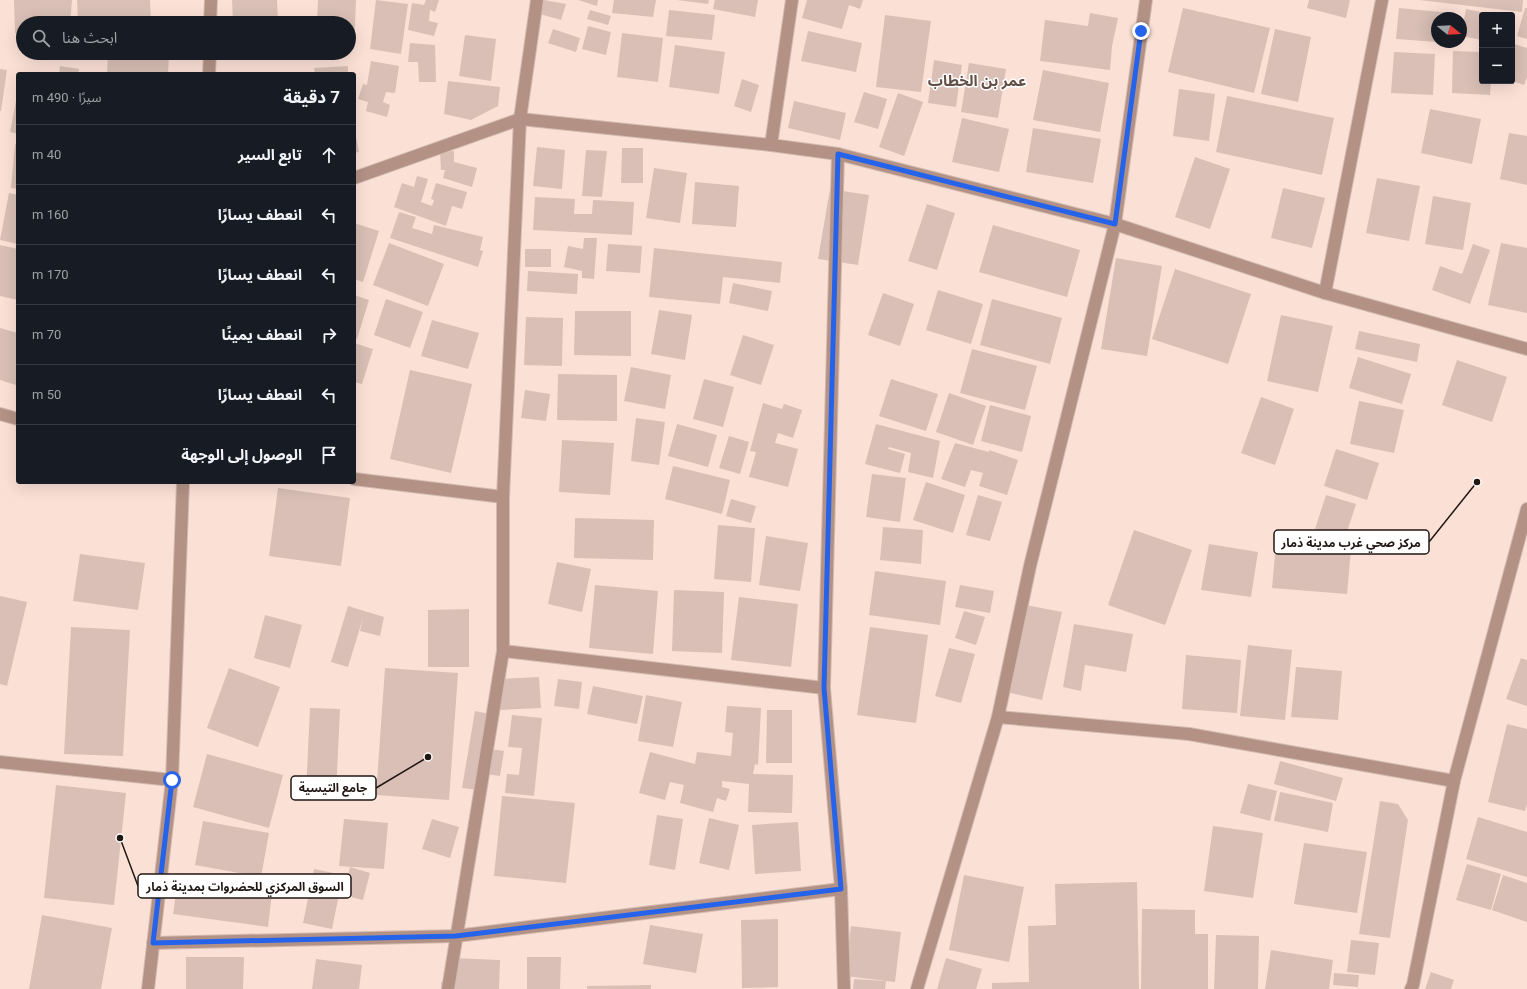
<!DOCTYPE html>
<html lang="ar">
<head>
<meta charset="utf-8">
<style>
	body { margin:0; font-family:Roboto,"Noto Sans Arabic",sans-serif; background:#242831; color:#f1f3f6; direction:rtl }
	.controls { position:absolute; right:12px; top:12px; display:grid; overflow:hidden; border-radius:4px; box-shadow:0 4px 16px #0002 }
	.controls button { width:36px; height:36px; display:grid; place-items:center; padding:0; border:0; border-bottom:1px solid #363941; background:#171b24; color:#f1f3f6; font:20px sans-serif }
	.compass { position:absolute; left:1431px; top:12px; width:36px; height:36px; border-radius:50%; background:#171b24; box-shadow:0 4px 16px #0002; rotate:108deg }
	.stop { position:absolute; width:12px; height:12px; margin:-9px; border:3px solid #2563eb; border-radius:50%; background:#fff }
	.stop.end { background:#2563eb; border-color:#fff; box-shadow:0 1px 4px #0008 }
	.list { margin:0; padding:0; list-style:none }
	h2 { display:flex; justify-content:space-between; align-items:center; height:52px; margin:0; padding:0 16px; font-size:17px }
	h2 small { font-size:13px; font-weight:400; color:#9ea1a6 }
	.list li { display:grid; grid-template-columns:26px 1fr auto; gap:12px; align-items:center; box-sizing:border-box; height:60px; padding:0 16px; border-top:1px solid #363941 }
	.list b { display:block; font-size:15px; white-space:nowrap }
	.list em { font-size:13px; font-style:normal; color:#9ea1a6 }
	.icon { flex:none; width:22px; height:22px; fill:none; stroke:currentColor; stroke-width:2; stroke-linecap:round; stroke-linejoin:round }
	.map { position:relative; flex:none; width:1527px; height:989px; overflow:hidden; direction:ltr }
	.search { position:absolute; background:#171b24; box-shadow:0 4px 16px #0002; left:16px; top:16px; width:340px; height:44px; display:flex; align-items:center; gap:10px; box-sizing:border-box; padding:0 14px; border-radius:22px; color:#9ea1a6; font-size:15px }
	.panel { position:absolute; background:#171b24; box-shadow:0 4px 16px #0002; left:16px; top:72px; width:340px; height:412px; border-radius:4px; direction:rtl }
	.map>svg:first-child { display:block }
	.building { fill:#d9bfb5 }
	.lines { fill:none; stroke-linecap:round; stroke-linejoin:round }
	.minor-casing { stroke:#d4bcb3; stroke-width:14 }
	.minor { stroke:#b39285; stroke-width:12 }
	.route { stroke:#2563eb; stroke-width:5 }
	.labels { text-anchor:middle; stroke-width:3; stroke-linejoin:round; paint-order:stroke }
	.district-label { font-size:15px; font-weight:bold; fill:#634e45; stroke:#fff }
	.leader { fill:none; stroke:#201713; stroke-width:1.5 }
	.callout-dot { fill:#201713; stroke:#fff; stroke-width:1.5 }
	.callout { fill:#fff; stroke:#201713; stroke-width:1.5 }
	.callout-label { font-size:12px; text-anchor:middle; font-weight:bold; fill:#201713 }
</style>
</head>
<body>
<div class="map">
<svg width="1527" height="989" viewBox="0 0 1527 989">
	<rect width="100%" height="100%" fill="#fbe0d6"/>
	<!-- building -->
	<g class="building">
		<polygon points="14,0 72,0 70,23 23,23 23,34 15,33"/>
		<polygon points="77,0 150,0 151,23 78,23"/>
		<polygon points="232,0 277,0 278,23 233,23"/>
		<polygon points="318,0 356,0 354,49 349,48 349,23 317,23"/>
		<polygon points="376,0 408,4 401,54 370,49"/>
		<polygon points="426,0 439,0 435,12 430,10 429,21 438,23 434,36 408,30 412,3 424,5"/>
		<polygon points="544,0 566,4 561,20 540,14"/>
		<polygon points="578,0 598,0 597,6"/>
		<polygon points="614,0 656,0 653,17 612,13"/>
		<polygon points="677,0 709,0 708,4"/>
		<polygon points="715,0 758,0 755,17 713,9"/>
		<polygon points="807,0 863,0 860,9 849,5 842,29 802,18"/>
		<polygon points="1309,0 1350,0 1346,18 1307,8"/>
		<polygon points="1419,0 1523,0 1522,12"/>
		<polygon points="1183,8 1270,28 1254,93 1168,72"/>
		<polygon points="1399,8 1451,13 1450,18 1437,18 1437,42 1396,39"/>
		<polygon points="1525,8 1527,8 1527,39 1517,36"/>
		<polygon points="1466,9 1492,14 1482,15 1482,40 1461,36"/>
		<polygon points="590,10 611,16 608,25 587,19"/>
		<polygon points="669,10 715,15 712,40 666,36"/>
		<polygon points="1090,13 1118,18 1112,46 1110,70 1040,61 1045,20 1088,26"/>
		<polygon points="885,15 931,21 921,92 876,87"/>
		<polygon points="588,26 611,32 606,55 582,49"/>
		<polygon points="553,29 580,38 576,52 548,43"/>
		<polygon points="1275,29 1311,37 1298,102 1261,94"/>
		<polygon points="808,31 862,43 856,72 801,61"/>
		<polygon points="622,33 663,38 658,82 617,77"/>
		<polygon points="465,35 496,39 491,81 459,76"/>
		<polygon points="410,43 435,45 436,82 419,82 418,62 408,62"/>
		<polygon points="1514,44 1527,48 1527,77 1524,85 1512,81 1512,50"/>
		<polygon points="675,45 725,52 719,94 669,87"/>
		<polygon points="1453,51 1482,52 1482,81 1491,81 1490,95 1452,93"/>
		<polygon points="1394,52 1435,54 1433,95 1391,93"/>
		<polygon points="108,53 169,56 168,74 107,74"/>
		<polygon points="934,60 962,65 956,107 928,103"/>
		<polygon points="371,61 399,66 395,93 386,92 383,102 390,105 387,117 366,111 368,102 358,99 363,84 367,85"/>
		<polygon points="969,63 1006,69 998,118 961,112"/>
		<polygon points="60,66 79,69 78,74 59,74"/>
		<polygon points="348,66 348,74 315,74 314,68"/>
		<polygon points="0,69 7,70 1,111 0,111"/>
		<polygon points="1043,70 1109,83 1100,132 1033,120"/>
		<polygon points="742,79 759,85 751,112 734,106"/>
		<polygon points="448,81 500,87 498,106 471,120 444,114"/>
		<polygon points="1179,89 1215,94 1209,141 1173,136"/>
		<polygon points="864,92 887,99 878,129 854,122"/>
		<polygon points="898,93 923,102 904,156 879,147"/>
		<polygon points="17,96 18,96 18,134 10,132"/>
		<polygon points="1227,96 1334,118 1322,175 1216,152"/>
		<polygon points="794,101 846,113 840,140 788,128"/>
		<polygon points="1430,109 1481,119 1472,164 1421,153"/>
		<polygon points="962,118 1009,129 999,172 952,162"/>
		<polygon points="354,126 359,152 354,153"/>
		<polygon points="1033,128 1101,139 1093,183 1026,172"/>
		<polygon points="1509,133 1527,136 1527,185 1500,179"/>
		<polygon points="15,144 18,145 18,189 11,188"/>
		<polygon points="537,147 565,150 562,189 533,186"/>
		<polygon points="622,148 643,148 643,183 621,183"/>
		<polygon points="586,150 607,151 602,197 582,196"/>
		<polygon points="454,151 454,162 477,168 472,187 443,178 445,170 441,170 440,152"/>
		<polygon points="1195,157 1230,169 1210,229 1175,217"/>
		<polygon points="654,168 687,173 680,223 646,218"/>
		<polygon points="417,176 428,179 421,202 432,206 434,200 431,199 436,183 467,192 462,209 452,206 446,226 394,207 402,183 414,187"/>
		<polygon points="1377,178 1420,186 1409,241 1366,233"/>
		<polygon points="695,182 739,186 736,227 692,224"/>
		<polygon points="1283,188 1325,198 1312,248 1271,238"/>
		<polygon points="830,189 869,195 858,265 818,259"/>
		<polygon points="9,193 18,195 18,244 0,240"/>
		<polygon points="1433,196 1471,203 1463,250 1425,244"/>
		<polygon points="535,197 575,199 574,214 592,214 593,200 634,202 632,235 533,230"/>
		<polygon points="927,204 955,213 937,270 908,261"/>
		<polygon points="399,212 416,217 412,228 432,234 434,225 483,237 480,250 483,251 478,267 390,238"/>
		<polygon points="354,223 379,231 363,282 354,279"/>
		<polygon points="993,225 1080,250 1067,297 979,272"/>
		<polygon points="584,238 597,238 594,279 582,278 582,271 564,267 568,246 583,249"/>
		<polygon points="389,243 444,264 428,306 373,285"/>
		<polygon points="1501,243 1527,248 1527,313 1488,305"/>
		<polygon points="608,244 642,246 640,273 606,271"/>
		<polygon points="1473,244 1490,250 1470,304 1432,290 1440,266 1462,274"/>
		<polygon points="0,245 18,249 18,300 0,296"/>
		<polygon points="654,248 782,262 780,283 723,277 720,304 649,297"/>
		<rect x="525" y="249" width="26" height="18"/>
		<polygon points="1116,258 1162,266 1147,356 1101,349"/>
		<polygon points="1175,269 1251,294 1228,364 1152,339"/>
		<polygon points="528,271 578,274 577,294 527,291"/>
		<polygon points="733,283 772,291 768,311 729,303"/>
		<polygon points="938,290 983,304 971,344 926,330"/>
		<polygon points="883,293 914,304 900,346 868,335"/>
		<polygon points="354,295 369,300 357,339 354,338"/>
		<polygon points="386,299 423,312 410,348 374,335"/>
		<polygon points="992,299 1062,318 1050,364 980,345"/>
		<polygon points="659,310 692,315 685,360 651,354"/>
		<polygon points="575,311 631,311 631,356 574,355"/>
		<polygon points="1281,315 1333,326 1318,392 1267,381"/>
		<polygon points="526,317 563,318 562,366 524,365"/>
		<polygon points="432,320 479,333 468,369 421,356"/>
		<polygon points="0,328 18,333 18,379 16,385 0,380"/>
		<polygon points="1359,331 1420,344 1417,362 1355,349"/>
		<polygon points="743,335 774,345 761,385 730,375"/>
		<polygon points="354,343 373,349 362,384 354,382"/>
		<polygon points="972,349 1037,366 1025,410 960,393"/>
		<polygon points="1358,357 1411,374 1402,404 1349,388"/>
		<polygon points="1457,360 1507,377 1492,422 1442,405"/>
		<polygon points="631,367 671,375 665,409 624,401"/>
		<polygon points="410,370 472,384 451,473 390,459"/>
		<polygon points="558,374 617,375 617,421 557,420"/>
		<polygon points="704,379 734,387 723,427 693,419"/>
		<polygon points="891,379 938,394 926,431 879,416"/>
		<polygon points="525,390 550,394 546,421 521,418"/>
		<polygon points="949,393 986,406 973,445 936,432"/>
		<polygon points="1261,397 1294,409 1275,465 1241,453"/>
		<polygon points="1359,401 1404,410 1394,453 1350,444"/>
		<polygon points="763,403 782,409 784,404 802,410 793,438 778,433 775,443 798,449 788,487 749,477 756,452 750,451"/>
		<polygon points="990,405 1031,416 1022,452 981,441"/>
		<polygon points="636,418 665,422 659,465 631,461"/>
		<polygon points="677,424 717,435 708,467 668,456"/>
		<polygon points="876,424 940,441 933,478 908,472 911,453 889,447 888,449 905,454 900,473 865,464"/>
		<polygon points="729,436 749,442 740,474 719,468"/>
		<polygon points="562,440 614,443 610,495 559,492"/>
		<polygon points="955,443 989,452 989,450 1018,460 1007,495 979,486 983,473 971,470 965,487 941,479"/>
		<polygon points="1336,449 1379,463 1367,500 1324,486"/>
		<polygon points="673,466 730,480 722,514 665,499"/>
		<polygon points="872,474 906,478 900,522 866,517"/>
		<polygon points="926,482 965,495 953,533 913,520"/>
		<polygon points="278,488 350,498 341,566 269,556"/>
		<polygon points="978,495 1002,502 990,541 966,535"/>
		<polygon points="1326,495 1356,504 1345,538 1315,529"/>
		<polygon points="731,499 756,506 751,523 726,516"/>
		<polygon points="575,518 654,520 653,560 574,558"/>
		<polygon points="718,525 755,528 751,582 714,579"/>
		<polygon points="883,527 923,530 921,564 880,560"/>
		<polygon points="1134,530 1192,550 1165,625 1108,605"/>
		<polygon points="766,536 808,543 800,591 759,585"/>
		<polygon points="1276,543 1351,549 1347,594 1272,588"/>
		<polygon points="1209,544 1258,552 1251,597 1201,590"/>
		<polygon points="80,554 145,563 138,610 73,601"/>
		<polygon points="557,562 591,569 582,612 548,604"/>
		<polygon points="875,571 946,581 940,625 869,615"/>
		<polygon points="595,585 658,591 653,654 589,648"/>
		<polygon points="960,585 994,591 990,613 955,607"/>
		<polygon points="674,590 724,592 722,653 672,651"/>
		<polygon points="0,596 27,602 7,686 0,684"/>
		<polygon points="739,597 798,604 791,667 731,660"/>
		<polygon points="1026,605 1062,612 1042,700 1006,692"/>
		<polygon points="348,606 384,617 380,636 360,631 363,618 348,667 331,662"/>
		<polygon points="469,609 469,667 428,667 428,610"/>
		<polygon points="964,611 985,617 976,645 955,638"/>
		<polygon points="265,615 302,625 290,668 254,658"/>
		<polygon points="1074,624 1133,634 1126,672 1085,665 1081,691 1063,687"/>
		<polygon points="71,627 130,630 123,756 64,754"/>
		<polygon points="870,627 928,635 916,723 857,715"/>
		<polygon points="1248,645 1292,650 1285,720 1240,716"/>
		<polygon points="949,648 975,654 961,703 935,696"/>
		<polygon points="1186,655 1241,660 1237,713 1182,709"/>
		<polygon points="1521,658 1527,660 1527,706 1506,699"/>
		<polygon points="1296,667 1342,671 1338,720 1291,717"/>
		<polygon points="229,668 280,687 258,747 207,728"/>
		<polygon points="385,668 458,673 449,800 376,795"/>
		<polygon points="539,677 541,708 500,710 499,679"/>
		<polygon points="558,679 582,682 579,709 554,706"/>
		<polygon points="593,686 643,696 637,724 587,714"/>
		<polygon points="646,695 682,702 673,747 638,741"/>
		<polygon points="727,706 761,708 758,765 755,764 753,774 793,775 792,813 748,812 749,784 722,781 722,787 730,789 726,801 717,798 713,812 680,803 684,785 670,782 665,800 639,793 650,752 695,764 697,752 731,756 733,733 725,732"/>
		<polygon points="310,708 340,709 336,794 306,792"/>
		<polygon points="767,710 792,710 792,763 766,763"/>
		<polygon points="475,711 490,714 484,748 504,751 500,776 480,773 478,790 462,788"/>
		<polygon points="512,715 542,718 534,796 505,793 507,774 519,775 522,748 508,747"/>
		<polygon points="1507,724 1527,729 1527,804 1525,811 1488,802"/>
		<polygon points="207,754 283,775 269,828 193,807"/>
		<polygon points="1280,761 1343,778 1336,801 1274,784"/>
		<polygon points="1248,784 1277,791 1270,821 1240,813"/>
		<polygon points="56,785 126,793 114,905 44,898"/>
		<polygon points="1280,792 1333,803 1328,832 1274,821"/>
		<polygon points="502,796 575,803 566,883 494,876"/>
		<polygon points="1380,801 1398,804 1408,820 1390,938 1359,934"/>
		<polygon points="657,815 683,819 675,870 649,865"/>
		<polygon points="1478,817 1527,832 1527,877 1466,859"/>
		<polygon points="709,818 739,825 729,870 699,863"/>
		<polygon points="344,819 388,823 384,869 339,866"/>
		<polygon points="432,819 459,827 450,858 422,849"/>
		<polygon points="203,821 269,833 261,877 195,865"/>
		<polygon points="798,822 801,871 755,874 752,825"/>
		<polygon points="1213,826 1263,833 1253,898 1204,891"/>
		<polygon points="1304,843 1367,852 1357,913 1294,904"/>
		<polygon points="1467,864 1501,874 1491,910 1456,900"/>
		<polygon points="350,867 370,873 363,900 343,895"/>
		<polygon points="314,869 343,875 332,929 303,923"/>
		<polygon points="179,873 273,885 268,927 173,914"/>
		<polygon points="964,875 1024,887 1009,962 949,950"/>
		<polygon points="1503,875 1527,883 1527,922 1492,910"/>
		<polygon points="1137,882 1139,989 992,989 992,983 1029,982 1028,926 1056,925 1055,884"/>
		<polygon points="1142,909 1195,910 1195,934 1208,934 1208,989 1141,989"/>
		<polygon points="42,915 112,928 101,989 29,989"/>
		<polygon points="778,919 778,987 742,988 741,920"/>
		<polygon points="650,925 703,934 696,973 643,964"/>
		<polygon points="851,926 901,932 895,982 845,976"/>
		<polygon points="1216,935 1259,936 1258,989 1214,989"/>
		<polygon points="1351,940 1379,943 1375,975 1347,972"/>
		<polygon points="1271,950 1333,960 1329,989 1265,989"/>
		<polygon points="186,957 244,957 243,989 186,989"/>
		<polygon points="527,957 561,957 560,989 527,989"/>
		<polygon points="452,958 500,960 499,989 441,989 441,982 451,982"/>
		<polygon points="946,958 982,969 976,989 937,989"/>
		<polygon points="316,959 362,965 359,989 312,989"/>
		<polygon points="1431,972 1454,980 1451,989 1425,989"/>
		<polygon points="1334,973 1359,975 1358,987 1333,985"/>
		<polygon points="854,979 886,981 885,989 853,989"/>
		<polygon points="651,985 651,989 587,989 587,986"/>
	</g>
	<g class="lines">
		<defs>
			<g id="minor">
				<polyline points="210,23 211,0"/>
				<polyline points="209,74 210,53"/>
				<polyline points="771,145 792,0"/>
				<polyline points="838,154 824,688 841,889 844,989"/>
				<polyline points="354,178 520,119 771,145 838,154 1115,224 1325,293 1527,349"/>
				<polyline points="1325,293 1382,0"/>
				<polyline points="0,414 18,419"/>
				<polyline points="354,479 503,497"/>
				<polyline points="503,651 824,688"/>
				<polyline points="998,717 1189,734 1454,781"/>
				<polyline points="0,762 172,780"/>
				<polyline points="153,943 456,936 841,889"/>
				<polyline points="148,989 172,780 183,482"/>
				<polyline points="448,989 503,651 503,497 520,119 537,0"/>
				<polyline points="917,989 998,717 1030,566 1115,224 1146,0"/>
				<polyline points="1411,989 1413,985 1454,781 1527,509"/>
			</g>
		</defs>
		<!-- minor casing -->
		<use href="#minor" class="minor-casing"/>
		<!-- minor -->
		<use href="#minor" class="minor"/>
	</g>
	<g class="lines">
		<!-- route -->
		<polyline class="route" points="172,780 153,943 456,936 841,889 824,688 838,154 1115,224 1141,31"/>
	</g>
	<g class="labels">
		<!-- district labels -->
		<g class="district-label">
			<text x="977" y="86">عمر بن الخطاب</text>
		</g>
	</g>
	<!-- callouts -->
	<path class="leader" d="M1477 482L1429 542M428 757L376 788M120 838L138 886"/>
	<g class="callout-dot">
		<circle cx="1477" cy="482" r="4"/>
		<circle cx="428" cy="757" r="4"/>
		<circle cx="120" cy="838" r="4"/>
	</g>
	<g class="callout">
		<rect x="1274" y="530" width="155" height="24" rx="4"/>
		<rect x="291" y="776" width="85" height="24" rx="4"/>
		<rect x="138" y="874" width="213" height="24" rx="4"/>
	</g>
	<g class="callout-label">
		<text x="1351" y="547">مركز صحي غرب مدينة ذمار</text>
		<text x="333" y="792">جامع التيسية</text>
		<text x="245" y="891">السوق المركزي للحضروات بمدينة ذمار</text>
	</g>
</svg>
<div class="controls">
<button>+</button>
<button>−</button>
</div>
<svg class="compass" viewBox="-18 -18 36 36"><path d="M0-13l5 13h-10z" fill="#e53935"/><path d="M0 13l5-13h-10z" fill="#9ea1a6"/></svg>
<div class="stop" style="left:172px;top:780px"></div>
<div class="stop end" style="left:1141px;top:31px"></div>
<div class="search"><svg class="icon" aria-label="search" viewBox="0 0 24 24"><circle cx="10" cy="10" r="6"/><path d="M15 15l6 6"/></svg>ابحث هنا</div>
<section class="panel">
<h2>7 دقيقة<small>سيرًا · 490 m</small></h2>
<ul class="list">
<li><svg class="icon" aria-label="ahead" viewBox="0 0 24 24"><path d="M12 20V5M6 11l6-6 6 6"/></svg><div><b>تابع السير</b></div><em>40 m</em></li>
<li><svg class="icon" aria-label="left" viewBox="0 0 24 24"><path d="M17 20v-9H6M10 6l-5 5 5 5"/></svg><div><b>انعطف يسارًا</b></div><em>160 m</em></li>
<li><svg class="icon" aria-label="left" viewBox="0 0 24 24"><path d="M17 20v-9H6M10 6l-5 5 5 5"/></svg><div><b>انعطف يسارًا</b></div><em>170 m</em></li>
<li><svg class="icon" aria-label="right" viewBox="0 0 24 24"><path d="M7 20v-9h11M14 6l5 5-5 5"/></svg><div><b>انعطف يمينًا</b></div><em>70 m</em></li>
<li><svg class="icon" aria-label="left" viewBox="0 0 24 24"><path d="M17 20v-9H6M10 6l-5 5 5 5"/></svg><div><b>انعطف يسارًا</b></div><em>50 m</em></li>
<li><svg class="icon" aria-label="arrive" viewBox="0 0 24 24"><path d="M6 21V4h12l-3 4 3 4H6"/></svg><div><b>الوصول إلى الوجهة</b></div></li>
</ul>
</section>
</div>
</body>
</html>
